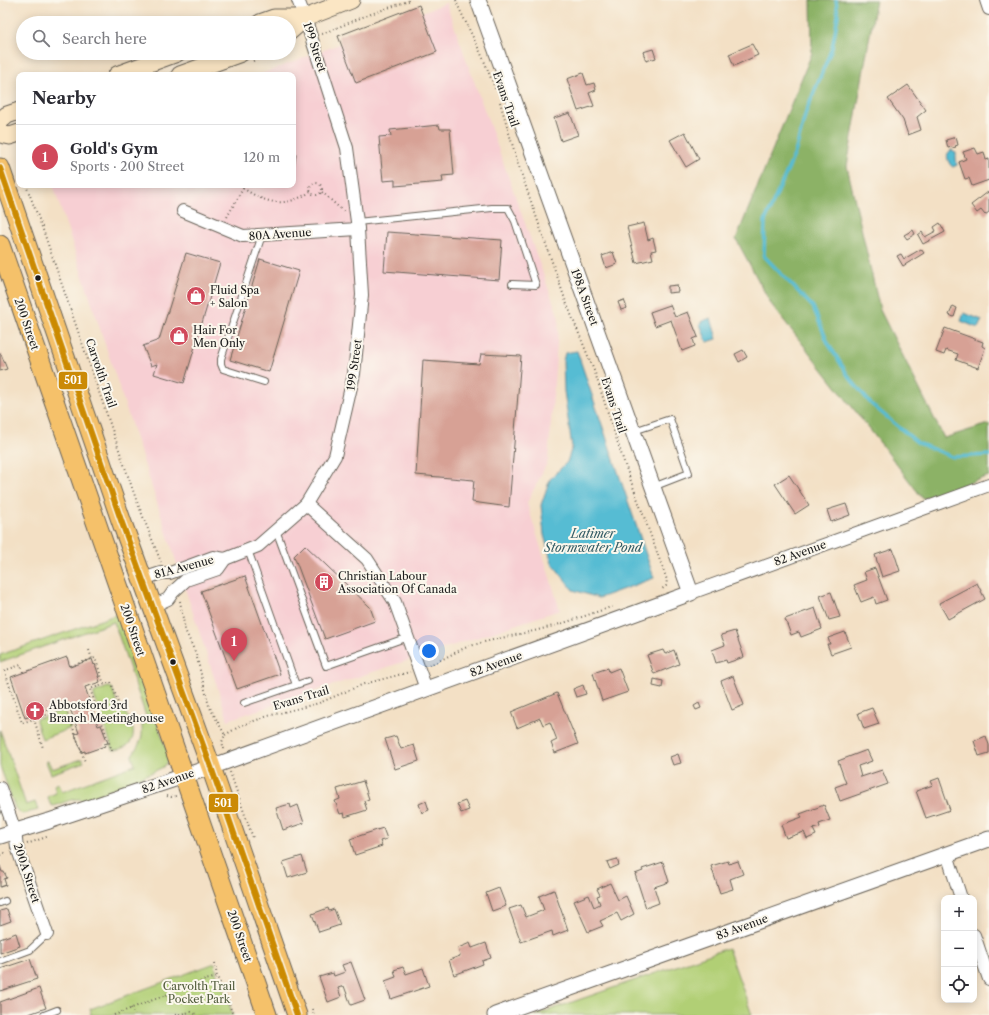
<!DOCTYPE html>
<html lang="en">
<head>
<meta charset="utf-8">
<style>
	body { margin:0; font-family:"Libre Caslon Text",serif; background:#f7f7f7; color:#2b2b33 }
	.controls { position:absolute; right:12px; bottom:12px; display:grid; overflow:hidden; border-radius:8px; box-shadow:0 2px 10px #0003 }
	.controls button { width:36px; height:36px; display:grid; place-items:center; padding:0; border:0; border-bottom:1px solid #e1e1e2; background:#fff; color:#2b2b33; font:20px sans-serif }
	.you { position:absolute; left:429px; top:651px; width:14px; height:14px; margin:-10px; border:3px solid #fff; border-radius:50%; background:#1a73e8; box-shadow:0 0 0 6px #1a73e833 }
	.badge { display:grid; place-items:center; width:26px; height:26px; border-radius:50%; background:#d1495b; color:#fff; font-size:13px; font-weight:700 }
	.pin { position:absolute; translate:-50% -33px; filter:drop-shadow(0 1px 2px #0008) }
	.pin::after { content:''; position:absolute; top:21px; width:14px; height:12px; background:inherit; clip-path:polygon(0 0,100% 0,50% 100%) }
	.list { margin:0; padding:0; list-style:none }
	h2 { display:flex; justify-content:space-between; align-items:center; height:52px; margin:0; padding:0 16px; font-size:17px }
	h2 small { font-size:13px; font-weight:400; color:#7c7c81 }
	.list li { display:grid; grid-template-columns:26px 1fr auto; gap:12px; align-items:center; box-sizing:border-box; height:64px; padding:0 16px; border-top:1px solid #e1e1e2 }
	.list b { display:block; font-size:15px; white-space:nowrap }
	.list p { margin:0; font-size:13px; white-space:nowrap; color:#7c7c81 }
	.list em { font-size:13px; font-style:normal; color:#7c7c81 }
	.icon { flex:none; width:22px; height:22px; fill:none; stroke:currentColor; stroke-width:2; stroke-linecap:round; stroke-linejoin:round }
	.map { position:relative; flex:none; width:989px; height:1015px; overflow:hidden }
	.search { position:absolute; background:#fff; box-shadow:0 2px 10px #0003; left:16px; top:16px; width:280px; height:44px; display:flex; align-items:center; gap:10px; box-sizing:border-box; padding:0 14px; border-radius:22px; color:#7c7c81; font-size:15px }
	.panel { position:absolute; background:#fff; box-shadow:0 2px 10px #0003; left:16px; top:72px; width:280px; height:116px; border-radius:8px }
	.map>svg:first-child { display:block }
	.built { fill:#f7cfd3 }
	.green { fill:#b1cf75; stroke:#667648 }
	.forest { fill:#8cb266; stroke:#546741 }
	.water { fill:#56bcd3; stroke:#396c78 }
	.lines { fill:none; stroke-linecap:round; stroke-linejoin:round }
	.stream { stroke:#56bcd3; stroke-width:3.5 }
	.building { fill:#d7a195 }
	.service-casing { stroke:#676157; stroke-width:8 }
	.minor-casing { stroke:#676157; stroke-width:14 }
	.tertiary-casing { stroke:#676157; stroke-width:17 }
	.secondary-casing { stroke:#676157; stroke-width:19 }
	.primary-casing { stroke:#676157; stroke-width:21 }
	.path { stroke:#676157; stroke-width:2; stroke-dasharray:1 3; stroke-linecap:butt }
	.service { stroke:#fff; stroke-width:6 }
	.minor { stroke:#fff; stroke-width:12 }
	.tertiary { stroke:#fff; stroke-width:15 }
	.secondary { stroke:#fbe6c4; stroke-width:17 }
	.primary { stroke:#f5c16b; stroke-width:19 }
	.bus-1-casing { stroke:#fbf7ec; stroke-width:9 }
	.bus-1 { stroke:#cb8a06; stroke-width:6 }
	.bus-dot { fill:#1c1c1c; stroke:#fbf7ec; stroke-width:1.5 }
	.labels { text-anchor:middle; stroke-width:4; stroke-linejoin:round; paint-order:stroke }
	.street-label { font-size:11px; fill:#1c1c1c; stroke:#fbf7ec }
	.poi-label { font-size:11px; fill:#1c1c1c; stroke:#fbf7ec; text-anchor:start }
	.park-label { font-size:11px; fill:#505b3b; stroke:#fbf7ec }
	.water-label { font-size:12px; font-style:italic; fill:#335c65; stroke:#fbf7ec }
	.line-badge { stroke:#fbf7ec; stroke-width:1.5 }
	.badge-label { font-size:11px; text-anchor:middle; font-weight:bold; fill:#fff }
</style>
</head>
<body>
<div class="map">
<svg width="989" height="1015" viewBox="0 0 989 1015">
	<rect width="100%" height="100%" fill="#fbf7ec"/>
	<filter id="ink" filterUnits="userSpaceOnUse"><feTurbulence type="fractalNoise" baseFrequency=".025" numOctaves="2"/><feDisplacementMap in="SourceGraphic" scale="8" xChannelSelector="R" yChannelSelector="G"/><feConvolveMatrix kernelMatrix="1 2 1 2 8 2 1 2 1" color-interpolation-filters="sRGB"/></filter>
	<filter id="wash" filterUnits="userSpaceOnUse"><feTurbulence type="fractalNoise" baseFrequency=".012" numOctaves="4" result="noise"/><feDisplacementMap in="SourceGraphic" scale="16" xChannelSelector="R" yChannelSelector="G"/><feGaussianBlur stdDeviation="0.9" result="paint"/><feColorMatrix in="noise" values="0 0 0 0 0 0 0 0 0 0 0 0 0 0 0 0 0 1.4 0 .05"/><feComposite in="paint" operator="in"/></filter>
	<g filter="url(#wash)">
		<rect width="100%" height="100%" fill="#f3e0c5"/>
		<!-- built -->
		<polygon class="built" points="446,3 559,318 548,461 527,503 560,610 228,720 53,185 293,185 293,75 259,75"/>
		<!-- green -->
		<g class="green">
			<path d="M121,613L170,760L163,767L153,772L83,801L79,799C74,799 70,800 65,802C61,803 57,806 53,806L50,804L48,797L49,796L56,793L54,785C55,784 58,783 59,784L62,792L135,765C134,762 132,758 132,755C133,753 138,747 139,744C143,737 142,732 142,724L148,722L114,622L0,662V655Z"/>
			<path d="M108,687L112,688L118,705H120C127,716 141,732 128,745C124,748 118,750 113,750L94,696V693L95,692Z"/>
			<polygon points="64,710 65,710 71,728 42,739 36,721 36,719"/>
			<polygon points="0,730 26,805 35,802 38,810 22,814 15,808 0,766"/>
			<polygon points="82,759 84,762 51,774 46,762 47,761 48,761 52,769"/>
			<polygon points="728,948 752,1015 535,1015"/>
			<polygon points="215,963 217,977 224,990 233,1015 90,1015 91,1013 90,1009"/>
		</g>
		<!-- forest -->
		<polygon class="forest" points="811,0 876,0 847,166 880,310 944,438 989,424 989,476 923,499 878,440 771,304 736,239 812,53"/>
		<!-- water -->
		<g class="water">
			<path d="M951,150H953L956,153V159L957,165L953,167C949,165 946,157 948,153Z"/>
			<polygon points="964,313 982,320 978,328 961,321"/>
			<polygon points="711,318 717,339 707,342 700,324 702,321"/>
			<polygon points="577,351 654,578 599,598 573,590 552,563 544,535 541,505 550,479 567,462 572,447 564,391 563,361 565,353"/>
		</g>
		<g class="lines">
			<!-- stream -->
			<polyline class="stream" points="836,0 838,16 832,48 806,112 795,153 765,221 764,256 813,307 828,343 849,377 871,404 918,443 953,457 989,455"/>
		</g>
		<g id="blocks">
			<!-- building -->
			<g class="building">
				<polygon points="419,5 437,52 356,83 338,36"/>
				<polygon points="752,44 758,55 734,66 729,54"/>
				<polygon points="653,49 656,58 646,61 643,52"/>
				<polygon points="583,73 587,85 594,83 596,90 589,93 594,106 578,111 567,79"/>
				<polygon points="908,85 926,110 917,117 921,130 908,135 903,120 888,99"/>
				<polygon points="570,113 578,135 561,141 554,118"/>
				<polygon points="439,125 440,129 450,129 454,175 442,176 443,182 395,186 395,180 383,181 379,137 391,136 390,130"/>
				<polygon points="685,132 699,159 686,167 670,140"/>
				<polygon points="956,137 958,145 955,146 956,147 952,148 952,147 948,148 946,140"/>
				<polygon points="293,147 296,155 294,169 293,169"/>
				<polygon points="975,148 978,154 984,152 986,160 989,159 989,180 972,186 969,178 965,179 959,162 966,159 963,152"/>
				<polygon points="988,192 989,193 989,212 985,215 981,210 977,213 971,205"/>
				<polygon points="644,223 648,240 653,238 656,250 651,251 653,259 636,263 627,227"/>
				<polygon points="940,223 945,232 923,244 918,235 922,232 925,237 936,231 934,227"/>
				<polygon points="913,230 915,234 907,239 904,235"/>
				<polygon points="387,232 502,240 499,280 384,271"/>
				<polygon points="921,249 924,253 903,266 897,256 901,254 904,259"/>
				<polygon points="613,252 617,264 606,268 602,256"/>
				<polygon points="186,253 220,263 184,383 154,374 157,364 151,366 143,346 159,340"/>
				<polygon points="260,259 299,271 269,372 230,360"/>
				<polygon points="677,285 678,292 668,293 668,286"/>
				<polygon points="624,300 627,308 621,310 618,302"/>
				<polygon points="670,305 675,317 688,312 698,337 693,339 695,346 682,351 671,320 655,326 650,312"/>
				<polygon points="953,306 957,308 954,317 949,315"/>
				<polygon points="945,328 983,342 982,346 985,348 978,368 956,360 958,354 946,350 944,355 936,352"/>
				<polygon points="743,350 747,357 739,362 735,354"/>
				<polygon points="0,354 1,354 7,369 0,371"/>
				<polygon points="481,354 521,356 509,507 472,502 474,480 416,475 423,360 479,364"/>
				<polygon points="789,475 809,505 795,514 775,484"/>
				<polygon points="846,504 850,515 831,522 827,510"/>
				<polygon points="305,545 370,607 375,621 325,639 294,556"/>
				<polygon points="893,549 900,571 882,577 875,555"/>
				<polygon points="875,568 887,600 876,604 874,597 861,602 854,585 867,580 864,572"/>
				<polygon points="245,576 280,674 237,689 201,591"/>
				<polygon points="977,583 985,599 948,619 939,603"/>
				<polygon points="831,592 840,617 829,620 820,596"/>
				<polygon points="815,608 822,629 801,637 799,632 791,635 785,619"/>
				<polygon points="735,631 744,657 727,663 726,660 716,663 712,650 725,645 721,635"/>
				<polygon points="845,632 851,647 831,654 827,644 830,644 828,638"/>
				<polygon points="663,650 665,654 674,650 679,664 654,674 647,655"/>
				<polygon points="67,657 70,667 92,659 94,665 95,664 99,676 98,676 100,682 85,687 98,726 101,725 108,743 104,744 105,746 85,753 85,751 82,752 75,734 79,733 68,703 25,718 11,677"/>
				<polygon points="608,668 609,672 619,668 628,692 602,701 593,673"/>
				<polygon points="733,676 744,705 732,710 721,681"/>
				<polygon points="654,679 663,681 662,688 653,686"/>
				<polygon points="583,685 586,694 576,697 573,689"/>
				<polygon points="557,693 578,744 555,753 551,743 557,740 550,722 543,725 540,718 517,728 511,712"/>
				<polygon points="699,703 701,708 696,710 694,706"/>
				<polygon points="872,708 879,724 864,729 858,713"/>
				<polygon points="396,736 401,749 414,745 419,761 395,769 385,739"/>
				<polygon points="986,736 989,745 989,753 979,756 974,741"/>
				<polygon points="867,750 872,761 858,766 861,777 882,770 888,784 840,801 835,787 846,783 838,761"/>
				<polygon points="678,754 681,763 673,765 670,757"/>
				<polygon points="939,778 950,810 926,818 916,791 933,785 931,781"/>
				<polygon points="363,781 369,799 364,801 367,810 345,817 344,813 340,814 335,801 340,799 337,789"/>
				<polygon points="426,801 429,810 422,813 419,804"/>
				<polygon points="465,801 469,810 461,813 457,804"/>
				<polygon points="290,804 291,808 298,805 304,823 283,830 276,808"/>
				<polygon points="824,805 830,820 819,824 820,827 813,829 816,835 807,839 804,832 786,838 781,825 802,817 800,814"/>
				<polygon points="383,828 387,839 380,841 382,846 355,855 350,839"/>
				<polygon points="302,856 307,872 288,878 283,862"/>
				<polygon points="617,859 619,865 610,869 607,862"/>
				<polygon points="728,861 729,864 738,861 743,874 730,879 733,889 720,893 711,866"/>
				<polygon points="663,862 669,882 654,887 659,903 646,908 635,874 643,871 642,869"/>
				<polygon points="0,866 2,872 4,872 7,878 4,879 6,885 0,887"/>
				<polygon points="610,883 618,900 626,896 634,914 621,921 617,913 600,921 603,926 588,932 574,901 589,895 594,907 600,904 597,896 600,895 597,889"/>
				<polygon points="499,888 506,906 492,911 486,893"/>
				<polygon points="554,890 568,930 553,936 552,931 521,942 509,909 521,905 526,917 544,910 539,896"/>
				<polygon points="328,908 329,911 334,909 340,925 319,932 312,914"/>
				<polygon points="7,909 11,921 0,925 0,911"/>
				<polygon points="16,933 20,946 0,953 0,939"/>
				<polygon points="470,943 472,948 486,943 491,958 482,961 483,964 454,975 449,960 460,956 458,948"/>
				<polygon points="30,959 37,979 0,991 0,969"/>
				<polygon points="351,962 365,1000 351,1005 344,986 338,988 341,997 328,1002 319,977 333,973 334,976 345,972 342,965"/>
				<polygon points="403,967 406,974 423,968 429,986 391,999 385,981 396,977 394,970"/>
				<polygon points="39,988 46,1008 26,1015 0,1015 0,1002"/>
			</g>
		</g>
	</g>
	<g filter="url(#ink)">
		<use href="#blocks" fill-opacity="0" stroke="#676157" stroke-width="1"/>
		<g class="lines">
			<defs>
				<g id="service">
					<polyline points="357,222 492,208 508,208 515,221 536,285 512,284"/>
					<polyline points="262,235 221,359 221,364 223,369 264,382"/>
					<polyline points="634,431 670,419 689,473 653,487"/>
					<polyline points="276,530 326,666 408,637"/>
					<polyline points="296,685 308,681"/>
					<polyline points="244,703 296,685 248,550"/>
					<polyline points="0,903 5,901"/>
					<polyline points="0,961 30,950 47,934"/>
					<polyline points="44,1015 57,1010"/>
				</g>
				<g id="minor">
					<polyline points="986,0 989,9"/>
					<polyline points="183,211 243,236 358,229"/>
					<polyline points="306,504 367,559 395,602 426,689"/>
					<polyline points="143,579 161,573 170,573 213,557 225,559 258,546 306,504 335,456 354,374 362,295 358,229 347,148 305,18 298,0"/>
					<polyline points="691,593 989,485"/>
					<polyline points="153,606 168,599 173,592 186,580 218,569 225,559"/>
					<polyline points="0,788 15,831 17,847 47,934"/>
					<polyline points="947,854 961,898"/>
					<polyline points="974,935 989,979"/>
				</g>
				<g id="tertiary">
					<polyline points="0,836 49,821 211,767 691,593 478,0"/>
					<polyline points="495,1015 989,839"/>
				</g>
				<g id="secondary">
					<polyline points="260,23 274,18 305,18"/>
					<polyline points="289,32 305,18 351,0"/>
					<polyline points="117,75 177,53"/>
					<polyline points="180,75 241,53"/>
					<polyline points="0,121 7,115 19,111"/>
					<polyline points="0,134 10,136 19,133"/>
				</g>
				<g id="primary">
					<polyline points="0,168 122,523 211,767 297,1015"/>
					<polyline points="0,245 267,1015"/>
				</g>
			</defs>
			<!-- service casing -->
			<use href="#service" class="service-casing"/>
			<!-- minor casing -->
			<use href="#minor" class="minor-casing"/>
			<!-- tertiary casing -->
			<use href="#tertiary" class="tertiary-casing"/>
			<!-- secondary casing -->
			<use href="#secondary" class="secondary-casing"/>
			<!-- primary casing -->
			<use href="#primary" class="primary-casing"/>
			<!-- path -->
			<g class="path">
				<polyline points="456,0 458,6 483,58 496,91"/>
				<polyline points="322,34 365,16 411,0"/>
				<polyline points="253,61 270,53"/>
				<polyline points="500,102 518,164 566,302 595,373 624,462 667,580 666,586 662,589"/>
				<circle cx="316" cy="189" r="6"/>
				<polyline points="26,185 42,227 136,499 161,562"/>
				<path d="M243,188C266,204 285,208 310,192"/>
				<polyline points="322,192 344,212"/>
				<polyline points="227,217 245,185"/>
				<polyline points="180,601 185,630 196,654 209,706 225,735"/>
				<polyline points="89,650 92,659"/>
				<path d="M429,665C443,660 456,651 470,646C493,639 518,635 542,629C566,623 590,614 614,606"/>
				<polyline points="71,666 95,658 104,684"/>
				<polyline points="23,672 21,665 6,670 5,672 22,723 66,708 85,762"/>
				<polyline points="34,719 43,748"/>
				<polyline points="225,735 240,726 268,716 319,703 364,684 410,672"/>
				<polyline points="224,749 222,742 225,735"/>
				<polyline points="112,751 90,689 111,682 119,705"/>
				<polyline points="230,772 253,838"/>
				<polyline points="167,796 171,797 176,796"/>
				<polyline points="27,844 49,836"/>
				<polyline points="0,855 6,852"/>
				<polyline points="215,963 217,977 224,990 233,1015"/>
				<polyline points="131,1008 135,1015"/>
				<polyline points="312,1009 314,1015"/>
				<polyline points="114,1015 202,981 217,977"/>
				<polyline points="175,1015 191,1012 198,1015"/>
			</g>
			<!-- service -->
			<use href="#service" class="service"/>
			<!-- minor -->
			<use href="#minor" class="minor"/>
			<!-- tertiary -->
			<use href="#tertiary" class="tertiary"/>
			<!-- secondary -->
			<use href="#secondary" class="secondary"/>
			<!-- primary -->
			<use href="#primary" class="primary"/>
			<defs>
				<polyline id="bus-1" points="0,168 122,523 211,767 297,1015"/>
			</defs>
			<!-- bus-1 casing -->
			<use href="#bus-1" class="bus-1-casing"/>
			<!-- bus-1 -->
			<use href="#bus-1" class="bus-1"/>
		</g>
	</g>
	<!-- icons -->
	<defs>
		<symbol id="shop-disc" viewBox="-11 -11 22 22"><circle r="9.5" fill="#d1495b" stroke="#fbf7ec"/><path d="M-5-2.5h2.3a2.7 3.5 0 0 1 5.4 0H5L5.5 6h-11ZM-1.5-2.5h3a1.5 2.3 0 0 0-3 0Z" fill="#fff"/></symbol>
		<symbol id="building-disc" viewBox="-11 -11 22 22"><circle r="9.5" fill="#d1495b" stroke="#fbf7ec"/><path d="M-4-6H4V6H1V3H-1V6H-4ZM-2.5-4.3h1.7v1.8h-1.7ZM.8-4.3h1.7v1.8H.8ZM-2.5-1h1.7V.8h-1.7ZM.8-1h1.7V.8H.8Z" fill="#fff"/></symbol>
		<symbol id="church-disc" viewBox="-11 -11 22 22"><circle r="9.5" fill="#d1495b" stroke="#fbf7ec"/><path d="M-1.2-6h2.4v3.5h3.3v2.4h-3.3V6h-2.4V-.1h-3.3v-2.4h3.3Z" fill="#fff"/></symbol>
	</defs>
	<g fill-rule="evenodd">
		<use href="#shop-disc" x="185" y="285" width="22" height="22"/>
		<use href="#shop-disc" x="168" y="325" width="22" height="22"/>
		<use href="#building-disc" x="313" y="571" width="22" height="22"/>
		<use href="#church-disc" x="24" y="700" width="22" height="22"/>
	</g>
	<!-- markers -->
	<g class="bus-dot">
		<circle cx="38" cy="278" r="3.5"/>
		<circle cx="173" cy="662" r="3.5"/>
	</g>
	<g class="labels">
		<!-- street labels -->
		<g class="street-label">
			<text transform="translate(315 47) rotate(72)" y="4">199 Street</text>
			<text transform="translate(506 99) rotate(71)" y="4">Evans Trail</text>
			<text transform="translate(280 234) rotate(-4)" y="4">80A Avenue</text>
			<text transform="translate(585 297) rotate(70)" y="4">198A Street</text>
			<text transform="translate(27 324) rotate(71)" y="4">200 Street</text>
			<text transform="translate(354 365) rotate(-82)" y="4">199 Street</text>
			<text transform="translate(101 373) rotate(71)" y="4">Carvolth Trail</text>
			<text transform="translate(614 405) rotate(72)" y="4">Evans Trail</text>
			<text transform="translate(800 553) rotate(-20)" y="4">82 Avenue</text>
			<text transform="translate(184 567) rotate(-15)" y="4">81A Avenue</text>
			<text transform="translate(133 630) rotate(71)" y="4">200 Street</text>
			<text transform="translate(496 664) rotate(-20)" y="4">82 Avenue</text>
			<text transform="translate(301 698) rotate(-17)" y="4">Evans Trail</text>
			<text transform="translate(168 781) rotate(-19)" y="4">82 Avenue</text>
			<text transform="translate(27 873) rotate(72)" y="4">200A Street</text>
			<text transform="translate(742 927) rotate(-20)" y="4">83 Avenue</text>
			<text transform="translate(240 936) rotate(71)" y="4">200 Street</text>
		</g>
		<!-- poi labels -->
		<g class="poi-label">
			<text x="210" y="294">Fluid Spa<tspan x="210" dy="13">+ Salon</tspan></text>
			<text x="193" y="334">Hair For<tspan x="193" dy="13">Men Only</tspan></text>
			<text x="338" y="580">Christian Labour<tspan x="338" dy="13">Association Of Canada</tspan></text>
			<text x="49" y="709">Abbotsford 3rd<tspan x="49" dy="13">Branch Meetinghouse</tspan></text>
		</g>
		<!-- park labels -->
		<g class="park-label">
			<text x="199" y="990">Carvolth Trail<tspan x="199" dy="13">Pocket Park</tspan></text>
		</g>
		<!-- water labels -->
		<g class="water-label">
			<text x="593" y="538">Latimer<tspan x="593" dy="14">Stormwater Pond</tspan></text>
		</g>
	</g>
	<g class="line-badge">
		<rect x="58" y="371" width="30" height="19" rx="4" fill="#cb8a06"/>
		<rect x="208" y="793" width="31" height="20" rx="4" fill="#cb8a06"/>
	</g>
	<g class="badge-label">
		<text x="73" y="384">501</text>
		<text x="223" y="807">501</text>
	</g>
</svg>
<div class="controls">
<button>+</button>
<button>−</button>
<button><svg class="icon" aria-label="locate" viewBox="0 0 24 24"><circle cx="12" cy="12" r="6"/><path d="M12 2v4M12 18v4M2 12h4M18 12h4"/></svg></button>
</div>
<div class="you"></div>
<div class="pin badge" style="left:234px;top:661px">1</div>
<div class="search"><svg class="icon" aria-label="search" viewBox="0 0 24 24"><circle cx="10" cy="10" r="6"/><path d="M15 15l6 6"/></svg>Search here</div>
<section class="panel">
<h2>Nearby<small></small></h2>
<ul class="list">
<li><span class="badge">1</span><div><b>Gold's Gym</b><p>Sports · 200 Street</p></div><em>120 m</em></li>
</ul>
</section>
</div>
</body>
</html>
